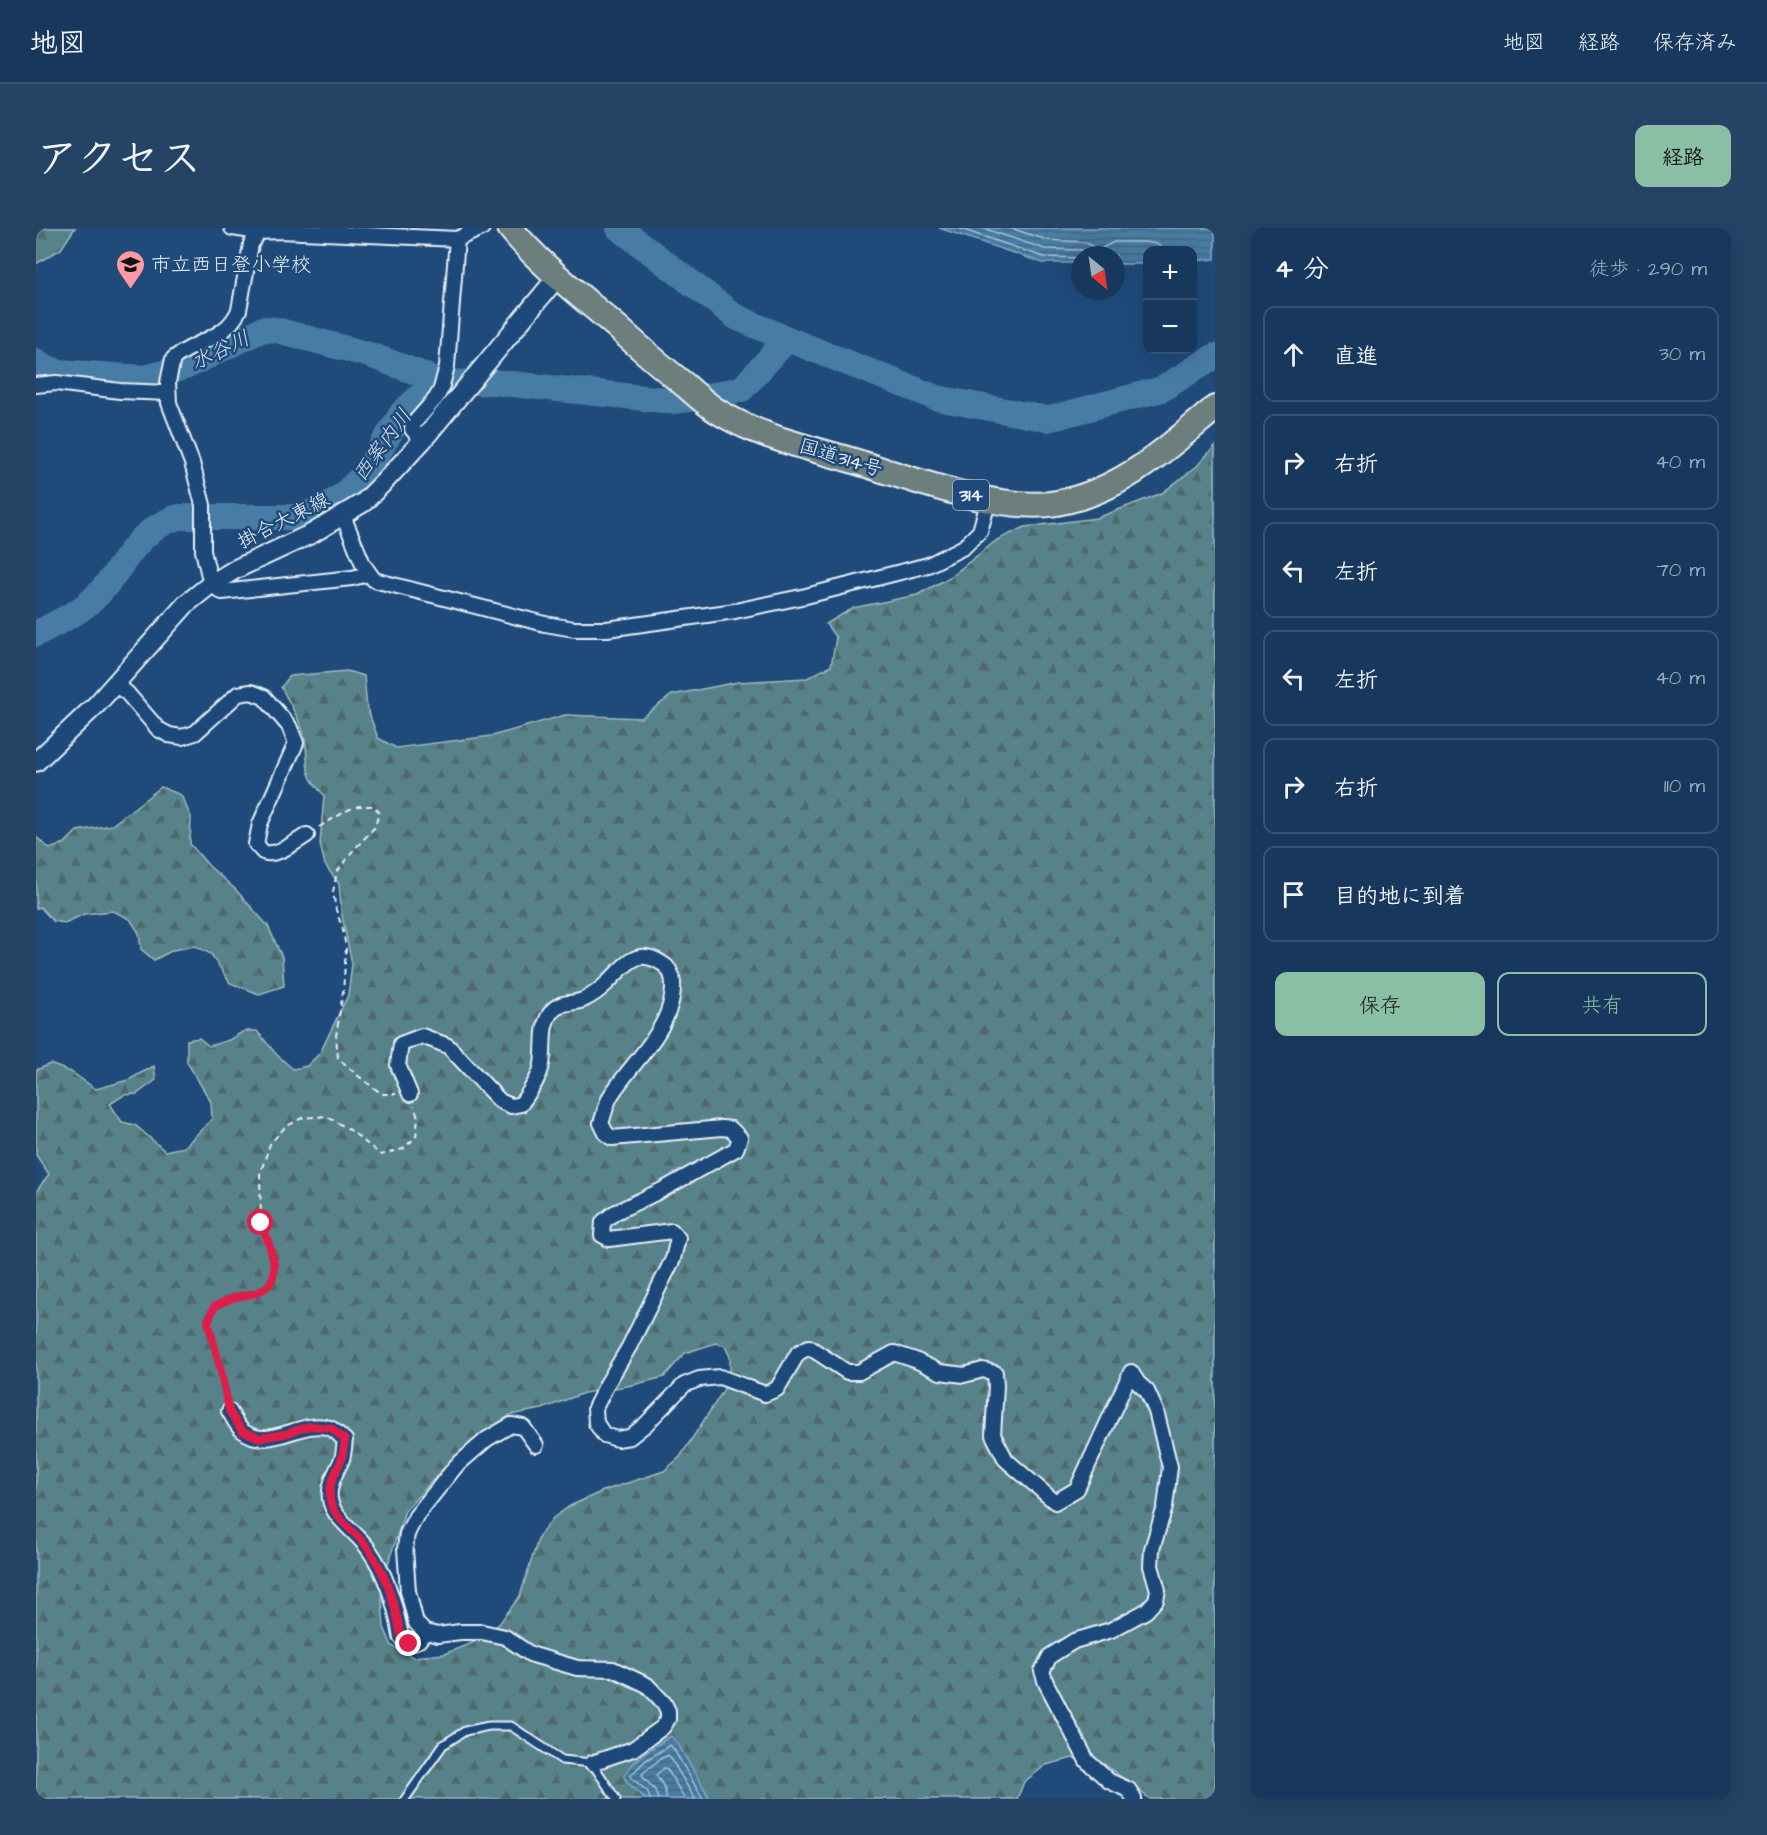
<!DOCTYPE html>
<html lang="ja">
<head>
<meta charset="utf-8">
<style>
	body { margin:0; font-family:"Architects Daughter","Klee One",sans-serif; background:#244365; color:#f1f3f6 }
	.controls { position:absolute; right:18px; top:18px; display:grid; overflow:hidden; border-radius:12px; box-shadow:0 6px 24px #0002 }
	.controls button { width:54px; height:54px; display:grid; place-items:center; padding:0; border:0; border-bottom:2px solid #365272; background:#17385c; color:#f1f3f6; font:30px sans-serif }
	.compass { position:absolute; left:1035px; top:18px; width:54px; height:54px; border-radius:50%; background:#17385c; box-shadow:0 6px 24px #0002; rotate:151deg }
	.stop { position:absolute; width:18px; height:18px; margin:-14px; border:4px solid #e11d48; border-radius:50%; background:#fff }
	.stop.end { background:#e11d48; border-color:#fff; box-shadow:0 2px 6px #0008 }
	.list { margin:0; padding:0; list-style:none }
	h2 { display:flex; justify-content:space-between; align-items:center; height:78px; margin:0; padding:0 24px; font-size:26px }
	h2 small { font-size:20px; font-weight:400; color:#9eacbb }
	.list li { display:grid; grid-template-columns:39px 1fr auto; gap:18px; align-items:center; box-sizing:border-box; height:96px; margin:0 12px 12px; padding:0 12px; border:2px solid #365272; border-radius:12px }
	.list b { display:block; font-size:22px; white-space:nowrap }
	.list em { font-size:20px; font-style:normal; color:#9eacbb }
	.actions { display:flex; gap:12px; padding:18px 24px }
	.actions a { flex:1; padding:14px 0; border:2px solid #8abfa5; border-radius:12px; text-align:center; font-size:21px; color:#8abfa5 }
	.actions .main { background:#8abfa5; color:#111 }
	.icon { flex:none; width:33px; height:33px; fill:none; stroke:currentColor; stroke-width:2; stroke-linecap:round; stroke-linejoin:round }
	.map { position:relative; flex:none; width:1179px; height:1571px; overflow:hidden; border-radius:12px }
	header { display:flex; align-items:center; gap:36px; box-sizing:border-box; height:84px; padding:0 30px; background:#17385c; border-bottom:2px solid #365272 }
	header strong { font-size:28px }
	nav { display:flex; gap:33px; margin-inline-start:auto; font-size:21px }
	.intro { display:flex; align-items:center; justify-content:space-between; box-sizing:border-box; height:144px; padding:0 36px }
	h1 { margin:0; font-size:42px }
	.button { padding:15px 27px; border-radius:12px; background:#8abfa5; color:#111; font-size:21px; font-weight:700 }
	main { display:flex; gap:36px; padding:0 36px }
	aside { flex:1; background:#17385c; border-radius:12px; box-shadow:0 6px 24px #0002 }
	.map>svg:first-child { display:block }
	.forest { fill:url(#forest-firs); stroke:#a0bac0; stroke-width:1.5; fill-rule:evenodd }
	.water { fill:url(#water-rules); stroke:#87abc6; stroke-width:1.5 }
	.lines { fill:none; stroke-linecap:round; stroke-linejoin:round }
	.shore { stroke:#a8c2d6; stroke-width:1.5 }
	.river { stroke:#477ca4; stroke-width:26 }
	.lane-casing { stroke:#e8f1f8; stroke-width:11 }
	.street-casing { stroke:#e8f1f8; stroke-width:18 }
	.secondary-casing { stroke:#e8f1f8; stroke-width:22 }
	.highway-casing { stroke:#e8f1f8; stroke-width:28 }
	.path { stroke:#e8f1f8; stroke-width:2; stroke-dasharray:6 4.5; stroke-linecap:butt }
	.lane { stroke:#1f4a7a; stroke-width:7 }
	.street { stroke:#1f4a7a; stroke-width:14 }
	.secondary { stroke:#1f4a7a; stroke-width:18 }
	.highway { stroke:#6c7f7c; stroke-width:24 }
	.route { stroke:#e11d48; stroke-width:8 }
	.labels { text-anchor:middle; stroke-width:5; stroke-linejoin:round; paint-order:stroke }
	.shield { fill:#1f4a7a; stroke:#acbfd2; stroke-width:1.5 }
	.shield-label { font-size:18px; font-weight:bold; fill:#e8f1f8 }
	.poi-label { font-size:20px; fill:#e8f1f8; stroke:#1f4a7a; text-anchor:start }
	.street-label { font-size:20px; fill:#e8f1f8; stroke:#1f4a7a }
	.water-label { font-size:21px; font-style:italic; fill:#d0dfeb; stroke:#1f4a7a }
</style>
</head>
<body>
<header>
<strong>地図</strong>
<nav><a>地図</a><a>経路</a><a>保存済み</a></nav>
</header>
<div class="intro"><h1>アクセス</h1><a class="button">経路</a></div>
<main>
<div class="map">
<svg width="1179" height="1571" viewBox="0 0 1179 1571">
	<defs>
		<pattern id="forest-firs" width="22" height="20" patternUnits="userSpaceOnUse" patternTransform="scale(1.5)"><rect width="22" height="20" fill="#588289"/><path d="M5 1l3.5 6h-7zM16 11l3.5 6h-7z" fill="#50686d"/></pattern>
		<pattern id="water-rules" width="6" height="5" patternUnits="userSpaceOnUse" patternTransform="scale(1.5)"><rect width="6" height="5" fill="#477ca4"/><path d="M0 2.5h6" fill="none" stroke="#47657c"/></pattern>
	</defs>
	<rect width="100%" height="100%" fill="#1f4a7a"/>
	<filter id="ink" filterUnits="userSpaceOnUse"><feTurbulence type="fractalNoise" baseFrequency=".0167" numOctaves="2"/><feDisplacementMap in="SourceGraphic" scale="12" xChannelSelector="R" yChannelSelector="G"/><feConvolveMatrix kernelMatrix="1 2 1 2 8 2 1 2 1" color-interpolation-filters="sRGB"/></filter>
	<g filter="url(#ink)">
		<!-- forest -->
		<g class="forest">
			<polygon points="0,0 39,0 25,21 0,36"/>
			<path d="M1179,218V1571H1114L1068,1536L1037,1530L1010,1537L988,1554L981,1571H0V964L13,946L0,927V842L14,836L35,844L60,861L92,852L118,838L120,852L101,866L88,867L74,876L86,894L99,897L129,923L148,919L176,891L175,874L151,834V812L163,810L173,818L193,812L208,803H221L241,827L257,841L271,838L284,825L312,767L316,736L306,688L303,656L289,637L284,616L288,567C265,543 274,539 269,511C266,495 253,474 245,459L254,448L311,443L328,448L331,480L342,510L360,520L456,508L529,487L605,490L636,467L702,454L771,450L795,438L800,410L790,396L817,380L881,367L914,349L961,312L989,299L1061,290L1126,265L1161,238ZM680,1115L689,1118L694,1129V1144L687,1163L644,1229L628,1243L567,1263L534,1278L517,1290L503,1308L484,1368L463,1396L436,1415L408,1426L377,1429L356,1418L348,1399L345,1358L369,1283L396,1253L436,1217L474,1187L506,1181L548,1165L597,1157L628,1149L649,1125Z"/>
			<polygon points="125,559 145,567 155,589 154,616 173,638 199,661 232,698 246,729 248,758 223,766 194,755 175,726 159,718 137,722 118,732 105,721 103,705 94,691 77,683 48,686 29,695 17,693 4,679 0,681 0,609 14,621 29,615 41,603 76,597"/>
		</g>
		<!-- water -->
		<g class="water">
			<polygon points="903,0 1179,0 1179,31 1157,33 1156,22 1112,22 1111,36 1080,36 1080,27 1044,27 1044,35 1007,35"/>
			<path d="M635,1508L642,1516L673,1569V1571H610L591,1554L588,1548C598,1530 618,1519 635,1508Z"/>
		</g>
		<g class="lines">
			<!-- shore -->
			<g class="shore">
				<polyline points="922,0 1008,29 1044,30"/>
				<polyline points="946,0 1009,21 1045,22 1054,27"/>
				<polyline points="974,0 1011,12 1049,14 1062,22 1078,14 1109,14 1121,16 1129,22"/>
				<polyline points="614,1571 612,1564 596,1550 595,1547 609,1533 634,1517 637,1520 667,1571"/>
				<polyline points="622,1571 619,1562 607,1549 606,1546 624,1531 632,1527 634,1529 659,1571"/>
				<polyline points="631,1571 628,1559 620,1547 628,1540 631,1541 649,1571"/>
			</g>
			<!-- river -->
			<g class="river">
				<polyline points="583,0 700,89 751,111 901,170 1012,191 1126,161 1179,128"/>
				<polyline points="0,133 5,137 22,144 109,150 149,139 227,101 240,102 334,127 388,147 398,155"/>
				<path d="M0,406C23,393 49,383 66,362C93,331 99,304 142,289H263L287,280L306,268L329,246L366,185L398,155L456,154L637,173L668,169L706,161L751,111"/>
			</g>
			<defs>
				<polyline id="lane" points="369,1571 407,1517 429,1503 453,1498 475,1498 526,1532 556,1535 580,1571"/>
				<g id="street">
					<polyline points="196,0 223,4 244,3 421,11 446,0"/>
					<path d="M226,0L215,16L203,82C190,112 159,112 137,131L132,154L133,175L156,235L167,277V323L175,356L186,364L316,350L333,346"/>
					<polyline points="0,157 20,155 84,163 132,165"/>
					<polyline points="386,213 376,201 378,195 400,170 405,161 411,138 421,11"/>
					<polyline points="307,288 327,336 338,352 509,396 538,401 571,401 699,383 770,368 892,337 928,319 944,303 953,271"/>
					<path d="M80,457L91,465L122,501L133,507L146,509L159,505L202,466L215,464L228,469L253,498L260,515L224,596L220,616C221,617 226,623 227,624C239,630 261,613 271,607"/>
					<path d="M374,866L362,837L365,816L386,808L412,818L464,873L475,878L485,876C493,864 504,850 506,836C509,819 504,797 516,783C524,772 539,777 549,771C557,767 565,761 571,755C590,737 600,718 627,736C638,743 638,758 636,769C629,809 594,836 574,869C570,877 568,887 565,895L570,905L576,910L686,900L695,901L704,910L700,921L626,962L578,985L567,994L566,1007L573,1011L636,1003L642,1010L637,1031L593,1119L571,1156L559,1180L560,1195L568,1207L581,1211L594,1209L609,1197L648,1157L663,1151L684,1149L729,1166L741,1161L762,1125L773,1119L811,1144H823L858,1125L879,1132L904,1144L928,1147L947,1142L959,1145L960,1158L957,1207L970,1232L1019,1274L1041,1261L1095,1144L1102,1155L1111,1163L1120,1183L1134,1239L1129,1279L1116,1321L1115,1338L1122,1362L1120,1372L1110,1383L1075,1402L1038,1413L1014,1428L1006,1443L1010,1455L1051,1533L1073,1553L1093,1562L1098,1571"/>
					<path d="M193,1183C197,1189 201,1199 207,1203C234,1224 265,1190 294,1200C299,1202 304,1208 309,1212C308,1218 308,1225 306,1231C301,1243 292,1256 294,1271C296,1290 323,1306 333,1322C351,1347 360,1379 365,1409L373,1416L383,1412L389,1404"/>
					<polyline points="500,1217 487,1199 475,1197 451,1211 420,1238 380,1288 371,1306 369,1321 372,1363 380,1395 389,1404 402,1407 424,1404 446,1404 469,1409 494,1426 541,1440 577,1441 611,1457 628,1475 632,1483 632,1491 627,1499 597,1521 556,1535"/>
				</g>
				<polyline id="secondary" points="0,534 61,476 150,376 175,356 200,341 277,305 328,274 348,254 386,213 522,48"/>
				<path id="highway" d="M474,0C504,37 545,68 581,99C603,119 626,139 650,158C659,166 668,174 678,181C719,208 771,219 818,233C874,250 964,285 1021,275C1086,263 1130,221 1179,180"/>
			</defs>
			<!-- lane casing -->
			<use href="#lane" class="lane-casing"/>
			<!-- street casing -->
			<use href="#street" class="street-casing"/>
			<!-- secondary casing -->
			<use href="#secondary" class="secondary-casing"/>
			<!-- highway casing -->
			<use href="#highway" class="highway-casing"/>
			<!-- path -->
			<g class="path">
				<polyline points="283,599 312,582 323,578 338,578 343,584 339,599 315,625 301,644 297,664 300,682 307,702 310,721 307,764 300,808 302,830 321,847 346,866 360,866"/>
				<polyline points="190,1169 184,1139 172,1094 178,1079 197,1070 224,1063 235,1054 238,1039 237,1025 225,995 224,946 234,916 249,899 266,890 290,888 314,902 345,927 367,921 380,909 382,889 378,878"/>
			</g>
			<!-- lane -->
			<use href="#lane" class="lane"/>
			<!-- street -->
			<use href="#street" class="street"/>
			<!-- secondary -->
			<use href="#secondary" class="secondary"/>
			<!-- highway -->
			<use href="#highway" class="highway"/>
		</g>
	</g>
	<g class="lines" filter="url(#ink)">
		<!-- route -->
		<path class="route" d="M225,995C232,1014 251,1051 224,1063C217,1067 208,1067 200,1069C193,1071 185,1075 178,1079L172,1094L184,1139L193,1183L206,1203L224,1210L249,1206L273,1198L295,1200L309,1212C308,1218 307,1225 306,1230C301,1243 292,1256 294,1271C296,1290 323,1306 333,1322C351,1347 360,1379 365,1409L373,1416"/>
	</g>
	<!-- icons -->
	<defs>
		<symbol id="school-pin" viewBox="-11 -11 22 30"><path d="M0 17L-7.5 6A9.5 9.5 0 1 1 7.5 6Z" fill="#ff9aa2" stroke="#1f4a7a"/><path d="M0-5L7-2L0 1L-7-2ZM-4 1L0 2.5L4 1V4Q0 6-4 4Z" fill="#111"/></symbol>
	</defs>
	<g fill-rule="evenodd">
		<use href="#school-pin" x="78" y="20" width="33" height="45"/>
	</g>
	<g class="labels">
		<!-- shield labels -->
		<rect class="shield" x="917" y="252" width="36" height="30" rx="4.5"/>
		<g class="shield-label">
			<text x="935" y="273">314</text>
		</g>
		<!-- poi labels -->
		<g class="poi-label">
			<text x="115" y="43">市立西日登小学校</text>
		</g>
		<!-- street labels -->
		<g class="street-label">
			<text transform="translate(805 229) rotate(17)" y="7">国道314号</text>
			<text transform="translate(247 292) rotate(-27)" y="7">掛合大東線</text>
		</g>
		<!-- water labels -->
		<g class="water-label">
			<text transform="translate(184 122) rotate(-26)" y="7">水谷川</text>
			<text transform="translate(346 217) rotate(-54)" y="7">西案内川</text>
		</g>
	</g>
</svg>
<div class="controls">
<button>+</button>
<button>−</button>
</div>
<svg class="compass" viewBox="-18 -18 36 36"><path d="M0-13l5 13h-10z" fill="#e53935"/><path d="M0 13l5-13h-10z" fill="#9eacbb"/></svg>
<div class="stop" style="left:225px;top:995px"></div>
<div class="stop end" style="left:373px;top:1416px"></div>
</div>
<aside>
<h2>4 分<small>徒歩 · 290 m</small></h2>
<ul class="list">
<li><svg class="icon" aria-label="ahead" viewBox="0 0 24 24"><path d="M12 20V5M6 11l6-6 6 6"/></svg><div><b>直進</b></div><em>30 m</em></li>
<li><svg class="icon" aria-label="right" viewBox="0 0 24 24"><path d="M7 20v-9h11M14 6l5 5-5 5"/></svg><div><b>右折</b></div><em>40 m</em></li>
<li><svg class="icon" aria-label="left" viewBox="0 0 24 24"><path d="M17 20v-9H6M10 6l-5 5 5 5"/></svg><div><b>左折</b></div><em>70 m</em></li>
<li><svg class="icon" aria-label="left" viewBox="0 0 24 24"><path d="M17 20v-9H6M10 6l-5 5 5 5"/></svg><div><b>左折</b></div><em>40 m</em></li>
<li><svg class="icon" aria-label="right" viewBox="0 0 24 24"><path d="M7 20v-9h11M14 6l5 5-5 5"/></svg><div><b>右折</b></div><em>110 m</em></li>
<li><svg class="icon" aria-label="arrive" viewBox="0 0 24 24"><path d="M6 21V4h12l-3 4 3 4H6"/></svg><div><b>目的地に到着</b></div></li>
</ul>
<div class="actions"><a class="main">保存</a><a>共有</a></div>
</aside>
</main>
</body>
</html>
